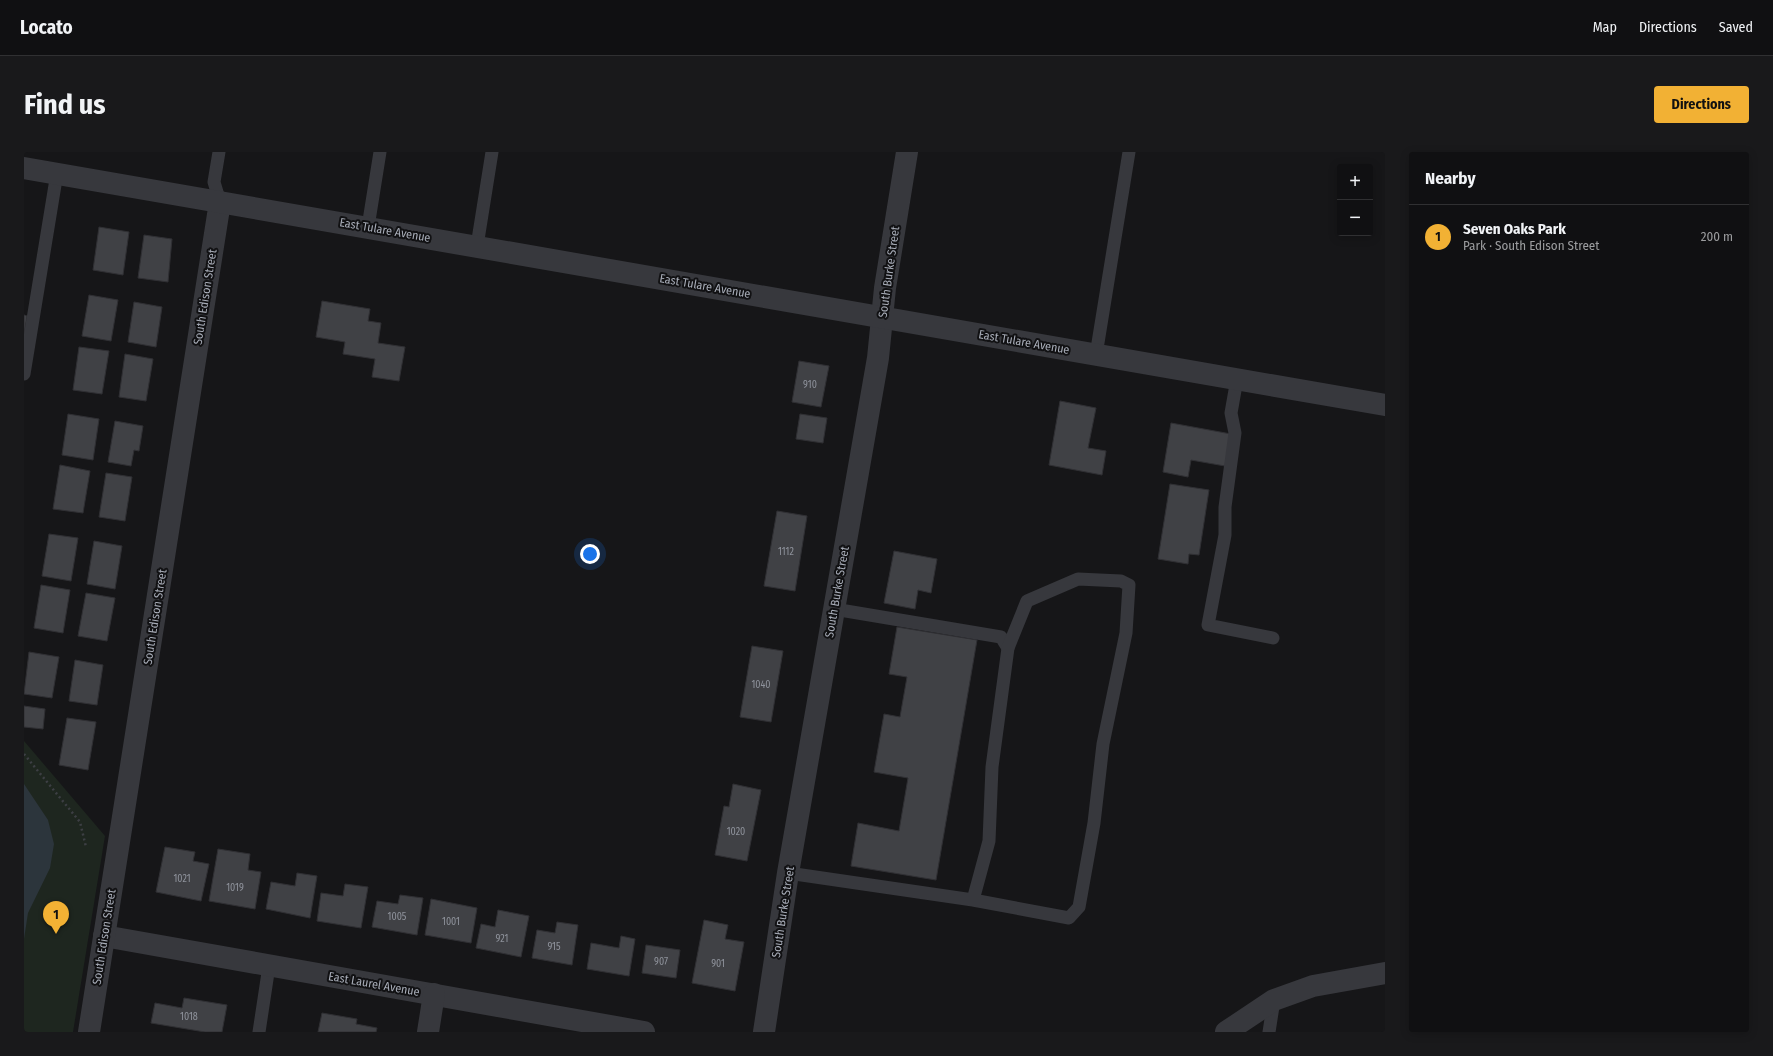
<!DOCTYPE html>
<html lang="en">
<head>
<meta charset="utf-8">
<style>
	body { margin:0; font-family:"Fira Sans Condensed",sans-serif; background:#19191b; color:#f1f3f6 }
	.controls { position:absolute; right:12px; top:12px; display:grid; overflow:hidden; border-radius:4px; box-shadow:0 2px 10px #0003 }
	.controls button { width:36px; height:36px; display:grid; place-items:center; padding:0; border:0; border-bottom:1px solid #303032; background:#101012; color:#f1f3f6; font:20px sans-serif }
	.you { position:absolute; left:566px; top:402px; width:14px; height:14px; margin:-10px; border:3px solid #fff; border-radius:50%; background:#1a73e8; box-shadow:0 0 0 6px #1a73e833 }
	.badge { display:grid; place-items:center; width:26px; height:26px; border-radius:50%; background:#f2b134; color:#111; font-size:13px; font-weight:700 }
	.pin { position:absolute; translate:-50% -33px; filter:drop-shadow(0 1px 2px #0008) }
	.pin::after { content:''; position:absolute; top:21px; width:14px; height:12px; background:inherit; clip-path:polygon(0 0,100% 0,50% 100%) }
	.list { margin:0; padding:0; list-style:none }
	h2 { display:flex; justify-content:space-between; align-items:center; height:52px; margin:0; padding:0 16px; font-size:17px }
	h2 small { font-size:13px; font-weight:400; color:#9c9d9f }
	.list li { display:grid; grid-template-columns:26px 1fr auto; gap:12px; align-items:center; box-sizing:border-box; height:64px; padding:0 16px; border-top:1px solid #303032 }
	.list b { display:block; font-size:15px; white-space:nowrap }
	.list p { margin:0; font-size:13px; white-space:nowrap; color:#9c9d9f }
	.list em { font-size:13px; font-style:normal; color:#9c9d9f }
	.map { position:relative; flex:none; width:1361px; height:880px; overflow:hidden; border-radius:4px }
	header { display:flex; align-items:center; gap:24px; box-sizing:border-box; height:56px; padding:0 20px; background:#101012; border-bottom:1px solid #303032 }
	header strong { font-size:19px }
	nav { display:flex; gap:22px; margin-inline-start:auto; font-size:14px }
	.intro { display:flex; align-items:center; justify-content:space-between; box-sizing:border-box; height:96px; padding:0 24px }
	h1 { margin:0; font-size:28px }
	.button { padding:10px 18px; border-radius:4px; background:#f2b134; color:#111; font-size:14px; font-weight:700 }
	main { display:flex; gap:24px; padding:0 24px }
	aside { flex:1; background:#101012; border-radius:4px; box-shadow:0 2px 10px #0003 }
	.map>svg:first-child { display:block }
	.green { fill:#1e261f }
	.water { fill:#2c353c }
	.building { fill:#404145; stroke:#303034 }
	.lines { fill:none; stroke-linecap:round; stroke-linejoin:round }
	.path { stroke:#3d3f44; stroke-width:2.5; stroke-dasharray:2 3; stroke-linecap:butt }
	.service { stroke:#37383d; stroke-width:13 }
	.minor { stroke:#37383d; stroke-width:22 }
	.tertiary { stroke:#37383d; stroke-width:22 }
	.labels { text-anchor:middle; stroke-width:4; stroke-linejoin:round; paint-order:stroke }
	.number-label { font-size:10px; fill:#8e929b }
	.street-label { font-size:12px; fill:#a8adb8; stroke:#111113 }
</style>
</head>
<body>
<header>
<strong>Locato</strong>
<nav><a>Map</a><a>Directions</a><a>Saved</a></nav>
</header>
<div class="intro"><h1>Find us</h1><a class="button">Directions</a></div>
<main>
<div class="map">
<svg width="1361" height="880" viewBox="0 0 1361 880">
	<rect width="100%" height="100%" fill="#161618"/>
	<!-- green -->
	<polygon class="green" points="0,589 81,684 49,880 0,880"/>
	<!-- water -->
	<polygon class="water" points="0,632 24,668 30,692 26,716 4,761 0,787"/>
	<!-- building -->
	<g class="building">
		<polygon points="75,75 105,80 99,123 69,118"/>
		<polygon points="120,83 148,87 144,130 114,126"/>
		<polygon points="65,143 94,148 87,189 58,184"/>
		<polygon points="298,149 346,157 344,169 357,171 354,191 381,195 375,229 348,225 351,207 319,202 321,190 292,185"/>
		<polygon points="110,150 138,155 132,195 104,190"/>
		<polygon points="0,163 3,164 0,182"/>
		<polygon points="55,195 85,199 78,242 49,238"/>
		<polygon points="101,202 129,207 122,249 95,245"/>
		<polygon points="775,209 805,214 797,255 768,250"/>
		<polygon points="1036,249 1072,256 1064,296 1082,299 1078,323 1025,313"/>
		<polygon points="44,262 75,267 69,308 38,303"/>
		<polygon points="776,262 803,266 799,291 772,287"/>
		<polygon points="91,269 119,274 115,299 110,298 107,314 84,310"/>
		<polygon points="1147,271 1207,282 1201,314 1167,308 1164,325 1139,320"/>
		<polygon points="36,313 66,319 59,361 29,357"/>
		<polygon points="82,321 108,325 101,369 75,365"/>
		<polygon points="1146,332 1185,338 1175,403 1165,402 1164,412 1134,407"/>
		<polygon points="753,359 783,364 771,439 740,434"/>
		<polygon points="25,382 54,386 47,429 18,424"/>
		<polygon points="70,389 98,394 91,437 63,432"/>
		<polygon points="870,399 913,407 907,441 894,438 891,457 860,451"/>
		<polygon points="17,433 46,438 39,481 10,476"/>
		<polygon points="62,441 91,446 83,489 54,484"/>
		<polygon points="873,475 953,488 912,728 827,714 834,671 875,679 884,626 850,620 860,562 876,565 883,525 865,522"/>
		<polygon points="728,494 759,499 747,570 716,565"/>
		<polygon points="5,500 35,505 28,546 0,542"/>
		<polygon points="51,508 79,513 73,553 45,549"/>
		<polygon points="0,554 21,557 19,577 0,575"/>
		<polygon points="43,566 72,570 64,618 35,613"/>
		<polygon points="709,632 737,638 723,709 691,703 700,654 705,655"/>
		<polygon points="141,695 171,700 169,709 185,712 177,749 132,740"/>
		<polygon points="194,697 226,702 224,718 237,720 231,757 185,749"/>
		<polygon points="273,721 293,724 286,766 242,757 247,730 271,734"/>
		<polygon points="321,732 344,735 337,776 293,769 297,741 319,744"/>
		<polygon points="376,743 399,746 393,783 348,775 353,749 374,752"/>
		<polygon points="407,747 453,756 447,791 401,783"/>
		<polygon points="474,758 505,764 497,805 452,796 457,772 471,775"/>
		<polygon points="680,768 704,773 701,787 720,790 711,839 668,831"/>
		<polygon points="533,770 554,773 548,813 508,806 513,778 531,781"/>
		<polygon points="597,784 611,787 605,824 563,817 567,791 595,796"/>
		<polygon points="622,793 656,798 652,826 618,821"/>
		<polygon points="160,846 203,853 198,880 181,880 127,871 131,851 158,856"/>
		<polygon points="298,861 333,867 332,872 353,876 352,880 294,880"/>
	</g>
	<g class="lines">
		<!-- path -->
		<polyline class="path" points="0,602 56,670 62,695"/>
		<!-- service -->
		<g class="service">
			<polyline points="195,0 190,30 196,50"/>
			<polyline points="344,75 356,0"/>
			<polyline points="453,94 468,0"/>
			<polyline points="1072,203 1105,0"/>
			<polyline points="0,222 33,21"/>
			<polyline points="1213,227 1207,261 1211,281 1201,355 1201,383 1184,473 1249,486"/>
			<polyline points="810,457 977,485 984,496"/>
			<polyline points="764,721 949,748 1045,766 1055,755 1070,671 1079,592 1102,481 1105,433 1097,429 1054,427 1003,449 984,496 968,615 965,689 949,748"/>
			<polyline points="235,880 245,814"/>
			<polyline points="1245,880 1250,848"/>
		</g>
		<!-- minor -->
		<g class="minor">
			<polyline points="80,784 620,880"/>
			<polyline points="65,880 196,50"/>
			<polyline points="404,880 410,842"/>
			<polyline points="740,880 764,721 854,206 861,136 883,0"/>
			<polyline points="1202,880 1250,848 1289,834 1361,821"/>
		</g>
		<!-- tertiary -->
		<polyline class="tertiary" points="0,16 1361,253"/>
	</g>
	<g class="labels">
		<!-- number labels -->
		<g class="number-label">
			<text x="786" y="236">910</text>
			<text x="762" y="403">1112</text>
			<text x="737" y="536">1040</text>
			<text x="712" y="683">1020</text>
			<text x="158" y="730">1021</text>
			<text x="211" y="739">1019</text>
			<text x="373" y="768">1005</text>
			<text x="427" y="773">1001</text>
			<text x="478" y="790">921</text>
			<text x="530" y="798">915</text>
			<text x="637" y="813">907</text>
			<text x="694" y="815">901</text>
			<text x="165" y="868">1018</text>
		</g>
		<!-- street labels -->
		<g class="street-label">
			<text transform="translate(361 78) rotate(10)" y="4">East Tulare Avenue</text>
			<text transform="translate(865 120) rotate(-82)" y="4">South Burke Street</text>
			<text transform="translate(681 134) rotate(10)" y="4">East Tulare Avenue</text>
			<text transform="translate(181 145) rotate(-81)" y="4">South Edison Street</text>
			<text transform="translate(1000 190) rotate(10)" y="4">East Tulare Avenue</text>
			<text transform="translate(813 440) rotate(-80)" y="4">South Burke Street</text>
			<text transform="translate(131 465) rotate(-81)" y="4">South Edison Street</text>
			<text transform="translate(759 760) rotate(-81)" y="4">South Burke Street</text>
			<text transform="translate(80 785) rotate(-81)" y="4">South Edison Street</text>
			<text transform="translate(350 832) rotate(10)" y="4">East Laurel Avenue</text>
		</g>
	</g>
</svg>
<div class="controls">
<button>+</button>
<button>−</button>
</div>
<div class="you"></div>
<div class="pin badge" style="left:32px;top:782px">1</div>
</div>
<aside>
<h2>Nearby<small></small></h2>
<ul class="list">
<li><span class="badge">1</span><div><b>Seven Oaks Park</b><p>Park · South Edison Street</p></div><em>200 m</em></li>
</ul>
</aside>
</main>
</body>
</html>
